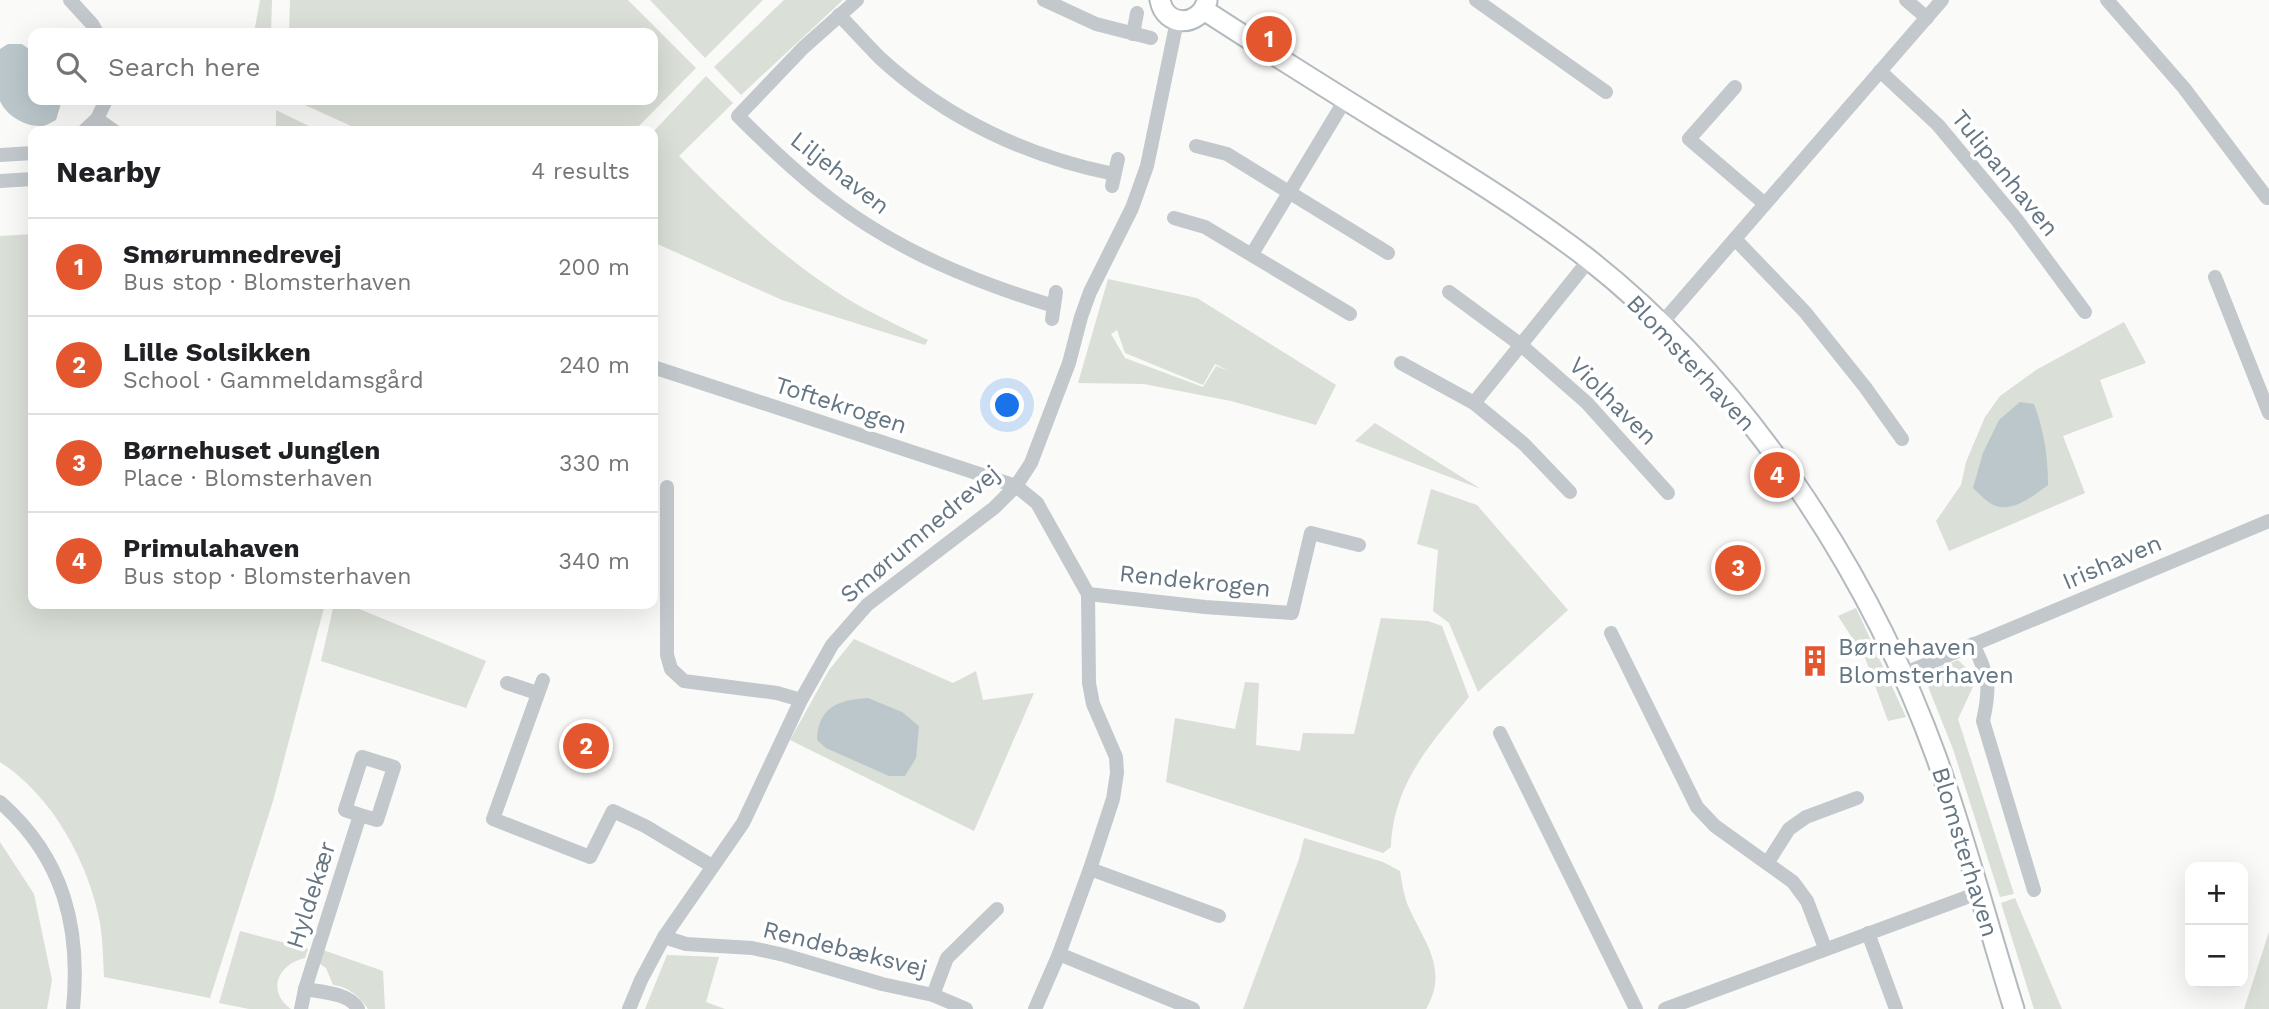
<!DOCTYPE html>
<html lang="en">
<head>
<meta charset="utf-8">
<style>
	body { margin:0; font-family:"Work Sans",sans-serif; background:#f2f2f2; color:#202124 }
	.controls { position:absolute; right:21px; bottom:21px; display:grid; overflow:hidden; border-radius:14px; box-shadow:0 7px 28px #0002 }
	.controls button { width:63px; height:63px; display:grid; place-items:center; padding:0; border:0; border-bottom:2px solid #e0e0e0; background:#fff; color:#202124; font:35px sans-serif }
	.you { position:absolute; left:1008px; top:406px; width:24px; height:24px; margin:-18px; border:5px solid #fff; border-radius:50%; background:#1a73e8; box-shadow:0 0 0 10px #1a73e833 }
	.badge { display:grid; place-items:center; width:46px; height:46px; border-radius:50%; background:#e4572e; color:#fff; font-size:23px; font-weight:700 }
	.pin { position:absolute; translate:-50% -50%; border:4px solid #fff; box-shadow:0 2px 7px #0006 }
	.list { margin:0; padding:0; list-style:none }
	h2 { display:flex; justify-content:space-between; align-items:center; height:91px; margin:0; padding:0 28px; font-size:30px }
	h2 small { font-size:23px; font-weight:400; color:#757577 }
	.list li { display:grid; grid-template-columns:46px 1fr auto; gap:21px; align-items:center; box-sizing:border-box; height:98px; padding:0 28px; border-top:2px solid #e0e0e0 }
	.list b { display:block; font-size:26px; white-space:nowrap }
	.list p { margin:0; font-size:23px; white-space:nowrap; color:#757577 }
	.list em { font-size:23px; font-style:normal; color:#757577 }
	.icon { flex:none; width:38px; height:38px; fill:none; stroke:currentColor; stroke-width:2; stroke-linecap:round; stroke-linejoin:round }
	.map { position:relative; flex:none; width:2269px; height:1009px; overflow:hidden }
	.search { position:absolute; background:#fff; box-shadow:0 7px 28px #0002; left:28px; top:28px; width:630px; height:77px; display:flex; align-items:center; gap:18px; box-sizing:border-box; padding:0 24px; border-radius:14px; color:#757577; font-size:26px }
	.panel { position:absolute; background:#fff; box-shadow:0 7px 28px #0002; left:28px; top:126px; width:630px; height:483px; border-radius:14px }
	.map>svg:first-child { display:block }
	.green { fill:#dadfd7; fill-rule:evenodd }
	.water { fill:#bbc7cb }
	.lines { fill:none; stroke-linecap:round; stroke-linejoin:round }
	.secondary-casing { stroke:#b3babf; stroke-width:23 }
	.street { stroke:#c3c8cc; stroke-width:14 }
	.secondary { stroke:#fff; stroke-width:19 }
	.labels { text-anchor:middle; stroke-width:7; stroke-linejoin:round; paint-order:stroke }
	.street-label { font-size:24px; fill:#657683; stroke:#fff }
	.poi-label { font-size:24px; fill:#657683; stroke:#fff; text-anchor:start }
</style>
</head>
<body>
<div class="map">
<svg width="2269" height="1009" viewBox="0 0 2269 1009">
	<rect width="100%" height="100%" fill="#fafaf8"/>
	<!-- green -->
	<g class="green">
		<polygon points="260,0 272,0 271,33 254,33"/>
		<polygon points="290,0 628,0 696,68 634,131 362,131 294,100 653,100 653,33 289,33"/>
		<polygon points="650,0 763,0 705,58"/>
		<polygon points="784,0 843,0 741,95 714,67"/>
		<path d="M706,76L733,103L679,156C735,213 795,270 865,309C886,320 907,330 928,340L925,345L782,300L653,242V132Z"/>
		<polygon points="276,110 319,131 276,131"/>
		<path d="M33,234V604H325L273,801L210,998L104,977C103,959 103,941 100,923C89,863 52,795 0,762V236Z"/>
		<path d="M1108,279L1197,298L1336,385L1316,425L1231,401L1144,384L1078,383ZM1117,330L1125,353L1203,385L1215,364L1229,371L1216,366L1203,387L1125,358L1111,334Z"/>
		<polygon points="2124,322 2146,363 2100,380 2113,417 2063,436 2085,493 1949,551 1936,521 1961,485 1966,462 1985,417 2000,396 2036,370"/>
		<polygon points="1375,423 1481,489 1355,441"/>
		<polygon points="1431,489 1477,505 1568,610 1478,692 1449,623 1433,611 1438,550 1417,544"/>
		<polygon points="334,604 347,604 486,661 466,708 321,661"/>
		<polygon points="1856,608 1906,717 1888,721 1865,658 1838,616"/>
		<path d="M1381,618L1428,621L1442,626L1469,697C1431,743 1393,784 1391,847L1383,853L1166,782L1175,718L1235,729L1245,682L1259,683L1256,745L1300,751L1303,733L1354,734Z"/>
		<polygon points="854,639 953,683 976,671 983,700 1034,693 974,831 790,740 829,670"/>
		<polygon points="1958,660 1977,678 1958,719 2014,894 2000,897 1953,749 1923,674"/>
		<path d="M1304,838L1383,862L1400,871C1402,883 1404,897 1409,908C1425,943 1449,970 1426,1009H1243L1299,859Z"/>
		<polygon points="0,842 34,894 52,980 47,1009 0,1009"/>
		<polygon points="2015,898 2062,1009 2034,1009 2001,903"/>
		<path d="M240,931L308,949L305,958C278,964 266,991 291,1009H249L219,1003Z"/>
		<polygon points="2269,932 2269,1009 2244,1009"/>
		<path d="M320,949L383,971L385,1009H368C359,996 349,987 333,985L326,968L316,961Z"/>
		<polygon points="667,955 719,957 706,1002 725,1009 645,1009"/>
	</g>
	<!-- water -->
	<g class="water">
		<path d="M8,44H22L33,52V100H62L56,120C50,123 45,127 39,126C24,126 6,115 0,101V49Z"/>
		<path d="M2020,402L2034,404C2044,431 2048,456 2048,485C2035,495 2013,512 1996,506C1988,504 1979,493 1973,488L1983,453L1999,420Z"/>
		<path d="M868,698L902,712L919,726L916,758L905,776H889L826,748L817,740C818,707 838,700 868,698Z"/>
	</g>
	<g class="lines">
		<defs>
			<g id="secondary">
				<path d="M1160,0C1165,28 1200,27 1207,1"/>
				<path d="M1204,10C1264,49 1325,87 1386,125C1454,167 1523,209 1587,258C1745,382 1869,571 1937,759C1966,841 1988,926 2014,1009"/>
			</g>
		</defs>
		<!-- secondary casing -->
		<use href="#secondary" class="secondary-casing"/>
		<!-- street -->
		<g class="street">
			<polyline points="70,0 92,24 97,33"/>
			<path d="M857,0L803,48L738,116C767,145 796,173 829,198C896,250 974,282 1054,306"/>
			<polyline points="1044,0 1096,24 1151,38"/>
			<polyline points="1476,0 1606,92"/>
			<polyline points="1906,0 1927,18"/>
			<polyline points="2107,0 2184,88 2267,198"/>
			<path d="M839,15C853,29 866,44 880,58C945,118 1028,157 1114,174"/>
			<polyline points="1133,34 1137,13"/>
			<polyline points="1880,71 1938,125 2017,220 2085,312"/>
			<polyline points="1735,87 1689,139 1765,204"/>
			<polyline points="97,119 114,131"/>
			<polyline points="84,131 97,119 106,100"/>
			<polyline points="1196,146 1227,154 1388,253"/>
			<polyline points="0,155 33,153"/>
			<polyline points="0,181 33,179"/>
			<polyline points="1112,186 1118,159"/>
			<polyline points="1174,218 1205,227 1350,314"/>
			<polyline points="1735,239 1805,312 1865,387 1902,439"/>
			<polyline points="1252,254 1345,100"/>
			<polyline points="2215,277 2269,413"/>
			<polyline points="1449,292 1521,345 1587,403 1668,493"/>
			<polyline points="1052,319 1056,292"/>
			<polyline points="1661,324 1942,0"/>
			<polyline points="1401,363 1474,403 1524,444 1570,492"/>
			<polyline points="653,367 1016,486 1037,503 1088,594 1089,683 1093,704 1116,757 1117,773 1113,799 1090,869 1059,954 1035,1009"/>
			<polyline points="1474,403 1589,260"/>
			<polyline points="667,487 667,655 671,669 684,681 777,693 801,700"/>
			<polyline points="1088,594 1205,607 1292,613 1311,533 1359,545"/>
			<polyline points="1611,633 1697,807 1715,826 1793,882 1807,901 1825,948"/>
			<path d="M1973,644C1989,678 1991,684 1983,721L2034,890"/>
			<polyline points="1903,674 2269,521"/>
			<polyline points="543,680 493,819 590,857 613,811 645,826 712,866"/>
			<polyline points="507,683 537,693"/>
			<polyline points="1500,733 1636,1009"/>
			<path d="M0,802C64,858 81,928 73,1009"/>
			<polyline points="1768,862 1789,829 1806,817 1857,798"/>
			<polyline points="1090,869 1219,916"/>
			<polyline points="1868,933 1896,1009"/>
			<polyline points="664,937 686,944 752,948 784,955 882,984 933,995 966,1009"/>
			<polyline points="1059,954 1193,1009"/>
			<path d="M305,989C321,992 350,993 358,1009"/>
			<polyline points="933,995 947,958 997,909"/>
			<polyline points="301,1009 305,989 360,815 377,820 394,767 362,757 345,810 360,815"/>
			<polyline points="629,1009 641,980 664,937 743,823 801,700 832,645 867,605 994,508 1016,486 1031,463 1069,363 1081,317 1090,292 1132,208 1147,166 1177,21"/>
			<polyline points="1665,1009 1978,893"/>
		</g>
		<!-- secondary -->
		<use href="#secondary" class="secondary"/>
	</g>
	<!-- icons -->
	<defs>
		<symbol id="building-bare" viewBox="-9 -9 18 18"><path d="M-4-6H4V6H1V3H-1V6H-4ZM-2.5-4.3h1.7v1.8h-1.7ZM.8-4.3h1.7v1.8H.8ZM-2.5-1h1.7V.8h-1.7ZM.8-1h1.7V.8H.8Z" fill="#e4572e" stroke="#fff" stroke-width="2.5" paint-order="stroke"/></symbol>
	</defs>
	<g fill-rule="evenodd">
		<use href="#building-bare" x="1793" y="639" width="44" height="44"/>
	</g>
	<g class="labels">
		<!-- street labels -->
		<g class="street-label">
			<text transform="translate(840 173) rotate(38)" y="8">Liljehaven</text>
			<text transform="translate(2005 173) rotate(51)" y="8">Tulipanhaven</text>
			<text transform="translate(1691 363) rotate(47)" y="8">Blomsterhaven</text>
			<text transform="translate(1613 401) rotate(45)" y="8">Violhaven</text>
			<text transform="translate(841 405) rotate(18)" y="8">Toftekrogen</text>
			<text transform="translate(920 534) rotate(-40)" y="8">Smørumnedrevej</text>
			<text transform="translate(2112 562) rotate(-23)" y="8">Irishaven</text>
			<text transform="translate(1195 581) rotate(6)" y="8">Rendekrogen</text>
			<text transform="translate(1965 852) rotate(73)" y="8">Blomsterhaven</text>
			<text transform="translate(311 895) rotate(-72)" y="8">Hyldekær</text>
			<text transform="translate(845 949) rotate(14)" y="8">Rendebæksvej</text>
		</g>
		<!-- poi labels -->
		<g class="poi-label">
			<text x="1838" y="655">Børnehaven<tspan x="1838" dy="28">Blomsterhaven</tspan></text>
		</g>
	</g>
</svg>
<div class="controls">
<button>+</button>
<button>−</button>
</div>
<div class="you"></div>
<div class="pin badge" style="left:1269px;top:39px">1</div>
<div class="pin badge" style="left:586px;top:746px">2</div>
<div class="pin badge" style="left:1738px;top:568px">3</div>
<div class="pin badge" style="left:1777px;top:475px">4</div>
<div class="search"><svg class="icon" aria-label="search" viewBox="0 0 24 24"><circle cx="10" cy="10" r="6"/><path d="M15 15l6 6"/></svg>Search here</div>
<section class="panel">
<h2>Nearby<small>4 results</small></h2>
<ul class="list">
<li><span class="badge">1</span><div><b>Smørumnedrevej</b><p>Bus stop · Blomsterhaven</p></div><em>200 m</em></li>
<li><span class="badge">2</span><div><b>Lille Solsikken</b><p>School · Gammeldamsgård</p></div><em>240 m</em></li>
<li><span class="badge">3</span><div><b>Børnehuset Junglen</b><p>Place · Blomsterhaven</p></div><em>330 m</em></li>
<li><span class="badge">4</span><div><b>Primulahaven</b><p>Bus stop · Blomsterhaven</p></div><em>340 m</em></li>
</ul>
</section>
</div>
</body>
</html>
